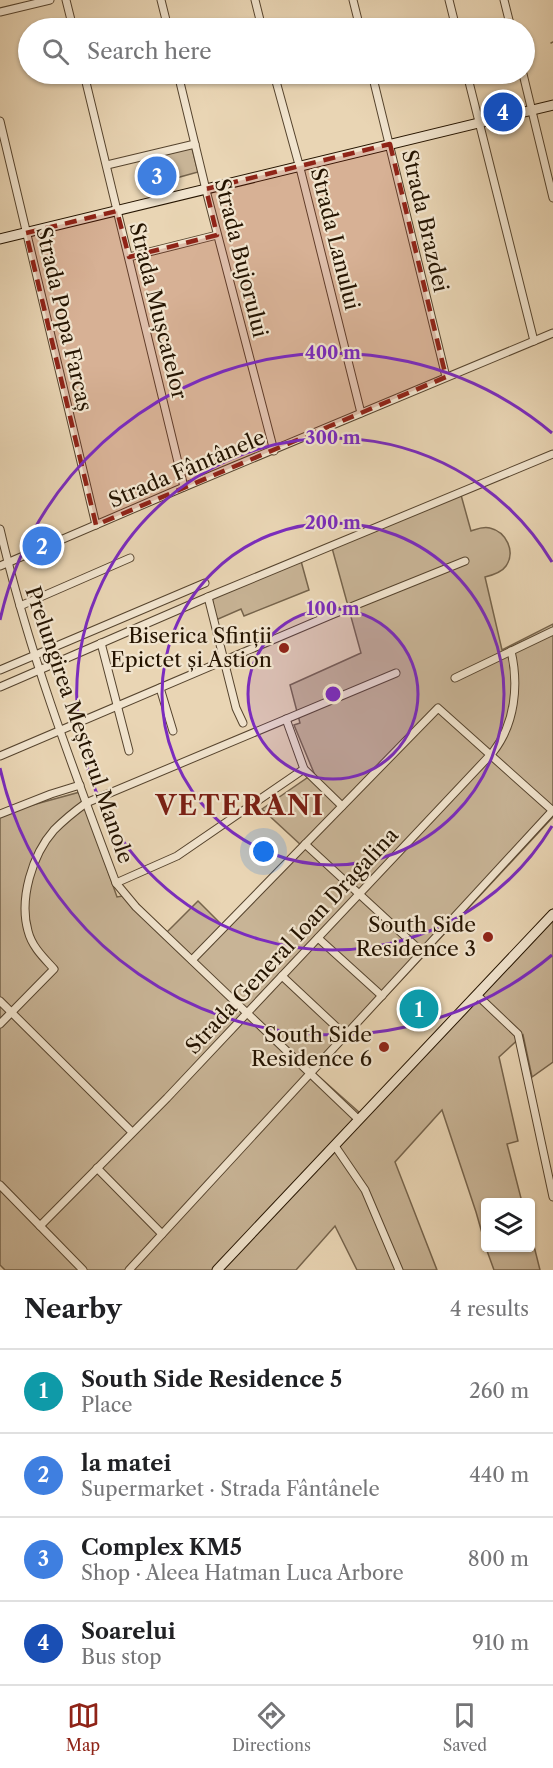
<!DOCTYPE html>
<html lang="en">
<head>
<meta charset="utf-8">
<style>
	body { margin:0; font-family:"Libre Caslon Text",serif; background:#f6f6f6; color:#202124 }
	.controls { position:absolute; right:18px; bottom:18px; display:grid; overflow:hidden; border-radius:6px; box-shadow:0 2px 4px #0004 }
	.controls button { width:54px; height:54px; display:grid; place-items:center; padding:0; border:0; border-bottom:2px solid #e0e0e0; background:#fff; color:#202124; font:30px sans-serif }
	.you { position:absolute; left:264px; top:852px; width:21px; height:21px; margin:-15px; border:4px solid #fff; border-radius:50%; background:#1a73e8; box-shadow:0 0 0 9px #1a73e833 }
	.badge { display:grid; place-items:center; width:39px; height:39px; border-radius:50%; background:#8f2418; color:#fff; font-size:20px; font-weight:700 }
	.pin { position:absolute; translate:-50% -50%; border:3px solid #fff; box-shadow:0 2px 6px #0006 }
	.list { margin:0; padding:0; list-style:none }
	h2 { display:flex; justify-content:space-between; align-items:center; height:78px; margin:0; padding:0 24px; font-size:26px }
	h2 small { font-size:20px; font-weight:400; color:#757577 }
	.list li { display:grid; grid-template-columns:39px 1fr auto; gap:18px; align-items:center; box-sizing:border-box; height:84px; padding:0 24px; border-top:2px solid #e0e0e0 }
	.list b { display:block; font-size:22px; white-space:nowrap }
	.list p { margin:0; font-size:20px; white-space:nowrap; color:#757577 }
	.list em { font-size:20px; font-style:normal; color:#757577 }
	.icon { flex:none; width:33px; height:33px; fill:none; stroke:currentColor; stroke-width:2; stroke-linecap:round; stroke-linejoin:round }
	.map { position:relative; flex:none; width:553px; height:1270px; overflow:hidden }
	.search { position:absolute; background:#fff; box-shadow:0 2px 4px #0004; left:18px; right:18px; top:18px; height:66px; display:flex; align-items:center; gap:15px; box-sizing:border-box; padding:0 21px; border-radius:33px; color:#757577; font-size:22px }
	.sheet { height:414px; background:#fff }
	nav { display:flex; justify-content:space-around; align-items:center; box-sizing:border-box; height:84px; border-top:2px solid #e0e0e0; background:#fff; font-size:16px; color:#757577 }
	nav a { display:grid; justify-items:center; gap:3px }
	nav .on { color:#8f2418 }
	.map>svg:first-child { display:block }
	.green { fill:#c8b496; stroke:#76644c; stroke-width:1.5 }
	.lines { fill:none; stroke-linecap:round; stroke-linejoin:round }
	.stream { stroke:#726048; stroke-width:1.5 }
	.street-casing { stroke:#56442e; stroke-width:9 }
	.secondary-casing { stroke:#251401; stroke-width:11 }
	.street { stroke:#f1e4ce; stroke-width:7 }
	.secondary { stroke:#f1e4ce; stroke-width:9 }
	.marked { fill:#8f2418; fill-opacity:0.2; stroke:#8f2418; stroke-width:4.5; stroke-dasharray:12 8; stroke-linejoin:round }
	.ring { fill:none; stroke:#7b2cbf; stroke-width:3 }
	.poi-dot { fill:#8f2418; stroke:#f1e4ce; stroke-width:2 }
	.labels { text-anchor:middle; stroke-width:4.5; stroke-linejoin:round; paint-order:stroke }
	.street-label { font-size:21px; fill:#251401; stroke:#f1e4ce }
	.poi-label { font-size:21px; fill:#251401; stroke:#f1e4ce; text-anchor:end }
	.district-label { font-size:27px; font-weight:bold; letter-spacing:1.5px; fill:#7a1f14; stroke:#f1e4ce }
	.centre { fill:#7b2cbf; stroke:#f1e4ce; stroke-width:3 }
	.ring-label { font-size:18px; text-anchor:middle; font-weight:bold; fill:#7b2cbf; stroke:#f1e4ce; stroke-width:4.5; stroke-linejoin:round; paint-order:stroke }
</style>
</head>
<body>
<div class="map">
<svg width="553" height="1270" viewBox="0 0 553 1270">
	<rect width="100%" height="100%" fill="#e9d5b4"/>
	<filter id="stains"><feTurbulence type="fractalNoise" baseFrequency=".00333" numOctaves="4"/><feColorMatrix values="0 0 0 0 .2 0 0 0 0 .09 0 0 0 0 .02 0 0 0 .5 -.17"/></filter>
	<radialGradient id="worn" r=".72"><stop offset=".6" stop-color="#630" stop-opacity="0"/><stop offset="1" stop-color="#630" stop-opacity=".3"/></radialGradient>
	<!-- green -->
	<g class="green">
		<polygon points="192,148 198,172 169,180 163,155"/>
		<path d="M461,495L471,531C477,529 483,526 490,528C506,532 516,551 506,566C502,572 493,575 485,577L502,650L553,624V817L315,1073L360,1113L553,909V1062L532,1077L523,1035L499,1057L518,1141L507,1144L522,1202H486V1247L476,1212L442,1110L395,1162L437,1270H357L335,1226L296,1270H5L0,1265V817L25,807L80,792L117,897L129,895L167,932L198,901L223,926L302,846L262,809L314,773L294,725L300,723L290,685L361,653L332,548Z"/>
		<polygon points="301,561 309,590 244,616 241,609 216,620 212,598"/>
		<polygon points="531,1234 540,1270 494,1270 486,1248 530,1248"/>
	</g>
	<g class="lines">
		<!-- stream -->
		<polyline class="stream" points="551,43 553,42"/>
		<defs>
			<g id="street">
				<polyline points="66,0 73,28"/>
				<polyline points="161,0 168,28"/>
				<polyline points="255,0 262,28"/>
				<polyline points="353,0 360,28"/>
				<polyline points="449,0 456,28"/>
				<polyline points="504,0 511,28"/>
				<polyline points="0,12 50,0"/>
				<polyline points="84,74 184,487"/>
				<polyline points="178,74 207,194 274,451"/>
				<polyline points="274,74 301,172 361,413"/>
				<polyline points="372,74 446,377"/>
				<polyline points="467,74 534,341"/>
				<polyline points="523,74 553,198"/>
				<polyline points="0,121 96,525"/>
				<polyline points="107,165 195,144"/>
				<polyline points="129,257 217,235"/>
				<path d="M0,529C28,650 72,766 116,883L136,907L359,1120"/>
				<polyline points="0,566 184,487 553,333"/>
				<polyline points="208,597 236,708 243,723"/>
				<polyline points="20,606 130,558"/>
				<polyline points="101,643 129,751"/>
				<polyline points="0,670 205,583"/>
				<polyline points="455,678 553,631"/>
				<polyline points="0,687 208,597 553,454"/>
				<polyline points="160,688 173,731"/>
				<polyline points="286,719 304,769 342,806"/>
				<polyline points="0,756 331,615 465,561"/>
				<polyline points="0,814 51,794 80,785"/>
				<polyline points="305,844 422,952"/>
				<polyline points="116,883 177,856 304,769"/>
				<polyline points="318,938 382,996"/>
				<polyline points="192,960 438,708 553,811"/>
				<polyline points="282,976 345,1035"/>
				<polyline points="477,995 518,1034 553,1197"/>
				<polyline points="0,1001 132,1132"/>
				<path d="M0,1024L54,969C44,958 32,947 28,931C19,899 32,855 54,830C64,820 75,811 86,803L396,673"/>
				<polyline points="335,1146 365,1190 399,1270"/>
				<polyline points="97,1168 162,1234"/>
				<polyline points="0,1185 83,1270"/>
				<path d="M40,1226L167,1098L493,752C515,724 519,685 511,651"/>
				<polyline points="129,1270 553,810"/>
			</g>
			<g id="secondary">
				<polyline points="0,239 553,105"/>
				<polyline points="217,1270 553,914"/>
			</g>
		</defs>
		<!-- street casing -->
		<use href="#street" class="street-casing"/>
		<!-- secondary casing -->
		<use href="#secondary" class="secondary-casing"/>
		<!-- street -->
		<use href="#street" class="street"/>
		<!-- secondary -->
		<use href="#secondary" class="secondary"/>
	</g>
	<!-- marked area -->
	<path class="marked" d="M390,144L446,377L96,525L26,233L117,211L129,257L217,235L206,189Z"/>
	<!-- distance rings -->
	<circle cx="333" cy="694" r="85" fill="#7b2cbf" fill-opacity=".12"/>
	<g class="ring">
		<circle cx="333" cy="694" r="85"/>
		<circle cx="333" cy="694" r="171"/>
		<path d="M552 826A256 256 0 1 1 552 562"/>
		<path d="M552 955A341 341 0 0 1 0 768M0 620A341 341 0 0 1 552 433"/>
	</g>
	<!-- markers -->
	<g class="poi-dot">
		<circle cx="284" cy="648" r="6"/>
		<circle cx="488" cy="937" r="6"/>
		<circle cx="384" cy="1047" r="6"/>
	</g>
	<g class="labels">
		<!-- street labels -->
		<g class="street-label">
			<text transform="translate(425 221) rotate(77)" y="7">Strada Brazdei</text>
			<text transform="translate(335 239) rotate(76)" y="7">Strada Lanului</text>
			<text transform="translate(241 258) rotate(76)" y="7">Strada Bujorului</text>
			<text transform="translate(158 311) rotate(76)" y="7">Strada Mușcatelor</text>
			<text transform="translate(64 319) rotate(77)" y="7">Strada Popa Farcaș</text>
			<text transform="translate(187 469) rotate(-23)" y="7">Strada Fântânele</text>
			<text transform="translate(79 725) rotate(71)" y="7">Prelungirea Meșterul Manole</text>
			<text transform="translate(292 941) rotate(-47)" y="7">Strada General Ioan Dragalina</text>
		</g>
		<!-- poi labels -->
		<g class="poi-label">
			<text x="272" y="643">Biserica Sfinții<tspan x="272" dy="24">Epictet și Astion</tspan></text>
			<text x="476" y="932">South Side<tspan x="476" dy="24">Residence 3</tspan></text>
			<text x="372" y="1042">South Side<tspan x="372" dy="24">Residence 6</tspan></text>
		</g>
		<!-- district labels -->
		<g class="district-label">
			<text x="240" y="815">VETERANI</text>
		</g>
	</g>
	<circle cx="333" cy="694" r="9" class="centre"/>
	<g class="ring-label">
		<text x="333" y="359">400 m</text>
		<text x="333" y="444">300 m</text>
		<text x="333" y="529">200 m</text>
		<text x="333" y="615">100 m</text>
	</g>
	<rect width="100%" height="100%" filter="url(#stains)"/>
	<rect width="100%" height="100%" fill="url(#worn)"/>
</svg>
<div class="controls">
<button><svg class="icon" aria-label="layers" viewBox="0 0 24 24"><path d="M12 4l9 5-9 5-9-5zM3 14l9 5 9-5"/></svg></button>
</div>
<div class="you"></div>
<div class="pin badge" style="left:419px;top:1009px;background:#0f9aa8">1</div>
<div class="pin badge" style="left:42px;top:546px;background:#3f7fe0">2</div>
<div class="pin badge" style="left:157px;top:176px;background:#3f7fe0">3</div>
<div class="pin badge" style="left:503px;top:112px;background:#1a4fb4">4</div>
<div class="search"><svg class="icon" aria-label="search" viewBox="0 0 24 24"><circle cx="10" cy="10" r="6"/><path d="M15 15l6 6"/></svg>Search here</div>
</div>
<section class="sheet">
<h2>Nearby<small>4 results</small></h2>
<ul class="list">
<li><span class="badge" style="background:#0f9aa8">1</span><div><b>South Side Residence 5</b><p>Place</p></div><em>260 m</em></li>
<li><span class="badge" style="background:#3f7fe0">2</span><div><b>la matei</b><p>Supermarket · Strada Fântânele</p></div><em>440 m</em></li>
<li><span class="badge" style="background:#3f7fe0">3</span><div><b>Complex KM5</b><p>Shop · Aleea Hatman Luca Arbore</p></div><em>800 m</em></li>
<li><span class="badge" style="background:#1a4fb4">4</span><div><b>Soarelui</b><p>Bus stop</p></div><em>910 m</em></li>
</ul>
</section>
<nav>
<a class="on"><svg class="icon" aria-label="map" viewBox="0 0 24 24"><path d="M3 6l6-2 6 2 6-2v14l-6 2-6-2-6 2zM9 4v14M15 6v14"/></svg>Map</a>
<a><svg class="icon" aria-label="directions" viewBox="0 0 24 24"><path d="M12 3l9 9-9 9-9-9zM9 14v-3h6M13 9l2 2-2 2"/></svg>Directions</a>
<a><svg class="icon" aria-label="saved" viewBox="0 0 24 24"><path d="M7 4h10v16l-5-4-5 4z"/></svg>Saved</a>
</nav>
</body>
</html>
